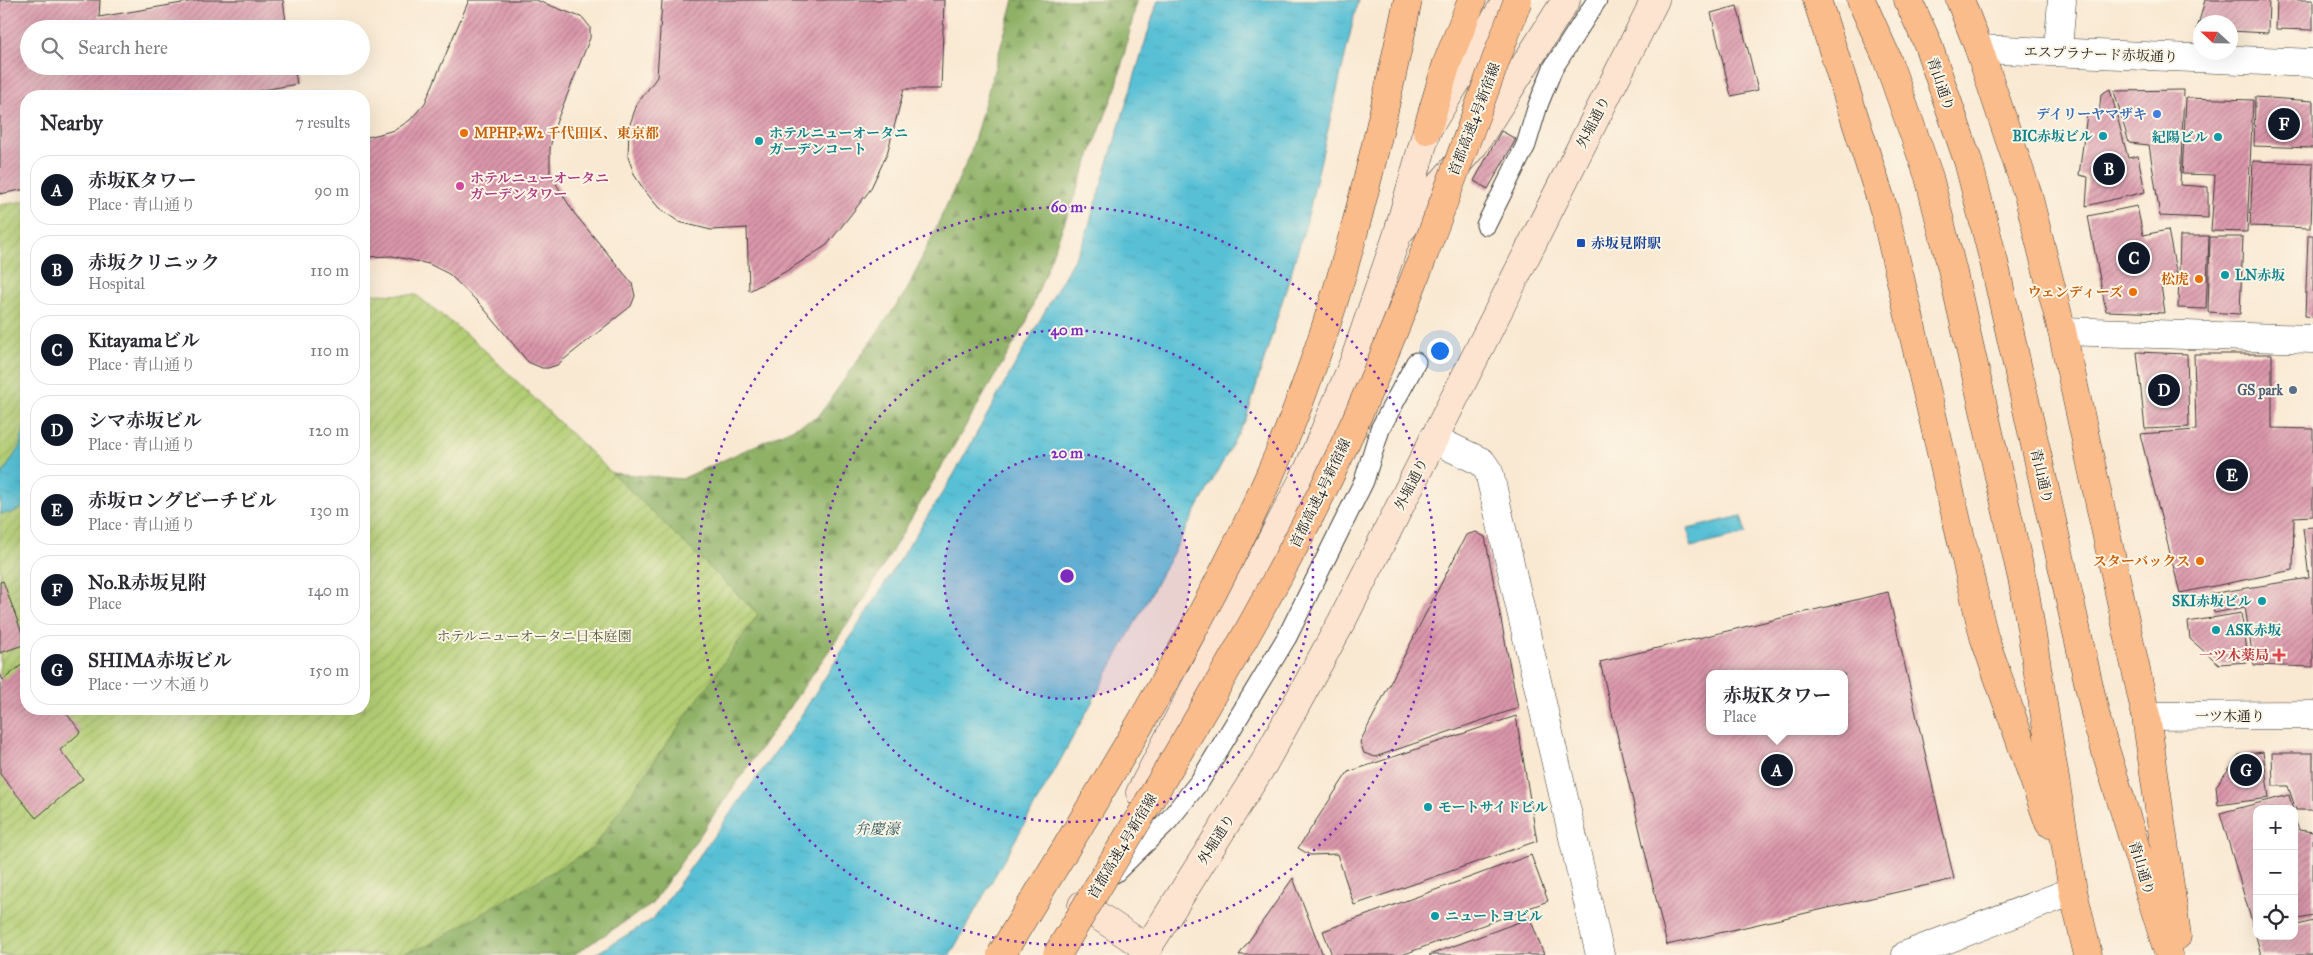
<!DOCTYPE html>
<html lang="en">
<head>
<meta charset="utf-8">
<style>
	body { margin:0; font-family:"IM FELL Great Primer","Noto Serif JP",serif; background:#f7f7f7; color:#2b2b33 }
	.controls { position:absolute; right:15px; bottom:15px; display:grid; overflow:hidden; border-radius:10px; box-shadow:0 5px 20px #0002 }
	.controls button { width:45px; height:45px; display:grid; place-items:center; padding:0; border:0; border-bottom:1px solid #e1e1e2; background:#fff; color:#2b2b33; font:25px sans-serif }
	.compass { position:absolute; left:2193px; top:15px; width:45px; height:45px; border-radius:50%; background:#fff; box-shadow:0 5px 20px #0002; rotate:292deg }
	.you { position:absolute; left:1439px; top:350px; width:18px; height:18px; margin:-12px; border:4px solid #fff; border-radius:50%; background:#1a73e8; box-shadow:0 0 0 8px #1a73e833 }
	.badge { display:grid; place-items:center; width:32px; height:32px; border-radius:50%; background:#111827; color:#fff; font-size:16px; font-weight:700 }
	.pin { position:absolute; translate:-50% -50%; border:2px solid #fff; box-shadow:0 1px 5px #0006 }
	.popup { position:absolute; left:1706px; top:670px; width:142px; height:65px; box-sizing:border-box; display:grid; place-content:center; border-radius:10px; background:#fff; filter:drop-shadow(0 1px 4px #0005); font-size:16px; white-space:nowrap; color:#7c7c81 }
	.popup b { font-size:19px; color:#2b2b33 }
	.popup::after { content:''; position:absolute; left:50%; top:100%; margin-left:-10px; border:10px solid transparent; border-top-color:#fff }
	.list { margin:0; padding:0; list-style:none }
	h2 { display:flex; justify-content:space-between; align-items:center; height:65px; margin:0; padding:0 20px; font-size:21px }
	h2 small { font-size:16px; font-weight:400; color:#7c7c81 }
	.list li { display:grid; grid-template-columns:32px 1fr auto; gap:15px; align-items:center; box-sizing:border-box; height:70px; margin:0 10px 10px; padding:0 10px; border:1px solid #e1e1e2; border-radius:20px }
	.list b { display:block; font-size:19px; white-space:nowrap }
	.list p { margin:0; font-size:16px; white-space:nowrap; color:#7c7c81 }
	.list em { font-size:16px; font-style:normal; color:#7c7c81 }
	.icon { flex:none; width:28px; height:28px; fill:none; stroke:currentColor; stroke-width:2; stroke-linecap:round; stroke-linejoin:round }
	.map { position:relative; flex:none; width:2313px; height:955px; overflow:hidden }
	.search { position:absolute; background:#fff; box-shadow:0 5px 20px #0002; left:20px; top:20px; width:350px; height:55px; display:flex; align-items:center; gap:12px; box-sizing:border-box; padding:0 18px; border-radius:28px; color:#7c7c81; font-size:19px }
	.panel { position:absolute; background:#fff; box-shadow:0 5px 20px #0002; left:20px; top:90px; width:350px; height:625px; border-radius:20px }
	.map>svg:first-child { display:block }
	.forest { fill:url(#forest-firs); stroke:#556641 }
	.garden { fill:url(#garden-furrows); stroke:#687548 }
	.water { fill:url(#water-ripples); stroke:#3a6e78 }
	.building { fill:url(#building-hatch); fill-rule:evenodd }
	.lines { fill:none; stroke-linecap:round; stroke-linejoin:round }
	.lane-casing { stroke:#3d3b37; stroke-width:21 }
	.street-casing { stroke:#3d3b37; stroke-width:29 }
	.secondary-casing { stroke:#3d3b37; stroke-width:29 }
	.highway-casing { stroke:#3d3b37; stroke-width:29 }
	.lane { stroke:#fff; stroke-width:19 }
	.street { stroke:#fff; stroke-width:28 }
	.secondary { stroke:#fde4d1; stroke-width:28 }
	.highway { stroke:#fabc8b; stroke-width:28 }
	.highway-bridge-casing { stroke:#3d3b37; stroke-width:29; stroke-linecap:butt }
	.highway-bridge { stroke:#fabc8b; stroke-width:28 }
	.ring { fill:none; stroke:#7b2cbf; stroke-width:2.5; stroke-dasharray:2.5 5 }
	.shop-dot { fill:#3f7fe0; stroke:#fcf5e5; stroke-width:2 }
	.food-dot { fill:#e8710a; stroke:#fcf5e5; stroke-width:2 }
	.culture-dot { fill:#0f9aa8; stroke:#fcf5e5; stroke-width:2 }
	.hotel-dot { fill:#d1479c; stroke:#fcf5e5; stroke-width:2 }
	.transit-dot { fill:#1a4fb4; stroke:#fcf5e5; stroke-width:2 }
	.service-dot { fill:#5c6f8a; stroke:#fcf5e5; stroke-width:2 }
	.health-dot { fill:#e0444e; stroke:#fcf5e5; stroke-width:2 }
	.labels { text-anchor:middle; stroke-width:4; stroke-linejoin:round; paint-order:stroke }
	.street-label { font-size:14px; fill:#1c1c1c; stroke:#fcf5e5 }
	.shop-label { font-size:14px; font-weight:bold; fill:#366cbe; stroke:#fcf5e5; text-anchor:end }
	.food-label { font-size:14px; font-weight:bold; fill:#c56008; stroke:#fcf5e5; text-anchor:end }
	.culture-label { font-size:14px; font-weight:bold; fill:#0d838f; stroke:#fcf5e5; text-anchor:start }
	.hotel-label { font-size:14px; font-weight:bold; fill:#b23c85; stroke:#fcf5e5; text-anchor:start }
	.transit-label { font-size:14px; font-weight:bold; fill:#164399; stroke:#fcf5e5; text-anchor:start }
	.service-label { font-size:14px; font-weight:bold; fill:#4e5e75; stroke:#fcf5e5; text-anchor:end }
	.park-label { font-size:14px; fill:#515a3b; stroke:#fcf5e5 }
	.health-label { font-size:14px; font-weight:bold; fill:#be3a42; stroke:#fcf5e5; text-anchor:end }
	.water-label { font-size:15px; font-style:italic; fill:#345e66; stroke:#fcf5e5 }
	.centre { fill:#7b2cbf; stroke:#fcf5e5; stroke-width:2.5 }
	.ring-label { font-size:15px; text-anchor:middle; font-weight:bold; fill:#7b2cbf; stroke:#fcf5e5; stroke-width:4; stroke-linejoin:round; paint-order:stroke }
</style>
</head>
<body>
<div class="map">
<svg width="2313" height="955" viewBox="0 0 2313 955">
	<defs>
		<pattern id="forest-firs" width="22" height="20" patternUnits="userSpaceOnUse" patternTransform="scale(1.25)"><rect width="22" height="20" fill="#8eb166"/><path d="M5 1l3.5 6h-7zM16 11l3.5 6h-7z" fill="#738f53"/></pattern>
		<pattern id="garden-furrows" width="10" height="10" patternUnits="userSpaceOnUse" patternTransform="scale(1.25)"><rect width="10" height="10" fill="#b3ce74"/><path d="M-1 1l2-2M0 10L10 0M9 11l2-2" fill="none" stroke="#99b064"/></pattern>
		<pattern id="water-ripples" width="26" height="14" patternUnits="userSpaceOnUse" patternTransform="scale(1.25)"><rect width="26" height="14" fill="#58c0d5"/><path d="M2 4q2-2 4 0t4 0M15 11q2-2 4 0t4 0" fill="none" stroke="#4ca4b6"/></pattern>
		<pattern id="building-hatch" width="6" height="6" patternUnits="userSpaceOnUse" patternTransform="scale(1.25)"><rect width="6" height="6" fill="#db97ac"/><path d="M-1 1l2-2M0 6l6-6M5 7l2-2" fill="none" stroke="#b17a8b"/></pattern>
	</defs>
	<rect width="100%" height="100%" fill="#fcf5e5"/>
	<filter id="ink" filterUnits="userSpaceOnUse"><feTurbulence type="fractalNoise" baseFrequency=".02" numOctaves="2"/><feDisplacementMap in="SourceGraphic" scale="10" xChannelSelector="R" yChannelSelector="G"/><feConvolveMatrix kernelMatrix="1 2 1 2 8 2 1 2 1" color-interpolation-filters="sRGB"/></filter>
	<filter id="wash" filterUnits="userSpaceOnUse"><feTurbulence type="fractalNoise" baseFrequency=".0096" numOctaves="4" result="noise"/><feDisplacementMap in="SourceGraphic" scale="20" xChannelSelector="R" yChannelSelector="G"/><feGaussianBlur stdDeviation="1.12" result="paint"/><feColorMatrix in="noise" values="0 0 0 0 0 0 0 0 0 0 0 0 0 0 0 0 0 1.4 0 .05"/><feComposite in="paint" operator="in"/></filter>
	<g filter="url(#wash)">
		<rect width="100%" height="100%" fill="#f9e9d3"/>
		<!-- forest -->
		<polygon class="forest" points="1014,0 1137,0 1117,85 1026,323 858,609 651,905 573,955 0,955 364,709 529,466 682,479 818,417 907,290 970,155"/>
		<!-- garden -->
		<polygon class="garden" points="26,201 26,709 364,709 364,294 416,295 476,342 758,614 593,848 427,946 396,955 0,955 0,205"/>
		<!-- water -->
		<g class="water">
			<polygon points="1158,0 1358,0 1306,224 1246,419 1055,770 950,955 594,955 653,919 793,728 953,476 1084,241"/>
			<polygon points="26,421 26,506 12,513 1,514 0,478 20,446"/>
			<polygon points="1741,516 1746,534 1691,547 1688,529"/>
		</g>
		<g id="blocks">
			<!-- building -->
			<g class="building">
				<polygon points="0,0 100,0 99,17 200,0 283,0 287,29 29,29 29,66 294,66 297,84 258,91 259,96 26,96 26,189 0,194"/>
				<polygon points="469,0 536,0 583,18 590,27 590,38 556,123 550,148 550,174 574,213 632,283 635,296 631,306 557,365 548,368 542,368 528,362 481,305 449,274 429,264 392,256 364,257 364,138 395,130 410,120 425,103"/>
				<polygon points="662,0 944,0 941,89 904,89 887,154 870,190 849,217 827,245 785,272 749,291 747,228 711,230 679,222 659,208 644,190 635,176 628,157 629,127 637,104 657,77"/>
				<polygon points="2205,0 2269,0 2268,33 2230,31 2230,22 2200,22 2200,29 2197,29"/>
				<polygon points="2277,0 2313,0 2313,30 2276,29"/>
				<polygon points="1737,6 1758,90 1731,96 1711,13"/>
				<polygon points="2110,89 2128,158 2138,156 2145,192 2086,206 2088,177 2079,175 2087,114 2099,117 2101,94"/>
				<polygon points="2184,90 2180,185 2208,187 2208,218 2160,216 2149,145 2129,143 2114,91"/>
				<polygon points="2255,97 2313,101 2313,148 2254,146"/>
				<polygon points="2186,98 2253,100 2247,232 2211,231 2215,175 2182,174"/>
				<polygon points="1501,131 1516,139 1488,189 1474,181"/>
				<polygon points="2253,161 2313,163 2311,228 2250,226"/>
				<polygon points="2137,206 2143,235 2168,230 2178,281 2161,285 2165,313 2106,311 2088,216"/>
				<polygon points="2308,235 2313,235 2313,317 2305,316"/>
				<polygon points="2180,236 2209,236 2206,309 2178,308"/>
				<polygon points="2210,237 2243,237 2240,314 2208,312"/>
				<polygon points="2137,352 2187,354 2189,427 2145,429"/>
				<polygon points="2194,354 2272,354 2272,428 2313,429 2313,516 2294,517 2293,570 2180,593 2140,434 2196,430"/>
				<polygon points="2313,527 2313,667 2254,665 2245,607 2214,613 2210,594 2309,578 2303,528"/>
				<polygon points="1476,532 1485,537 1518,708 1375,757 1364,753 1360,742 1466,535"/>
				<polygon points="3,581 26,644 0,653 0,582"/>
				<path d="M1888,592L1954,879L1667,945L1600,662ZM1710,674H1844V731H1710Z"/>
				<polygon points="2241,613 2249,662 2219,664 2190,639 2188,622"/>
				<polygon points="25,662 26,709 63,709 81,732 60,750 83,779 36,818 0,774 0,673 3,680"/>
				<polygon points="1516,716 1537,841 1354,905 1337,854 1310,855 1298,848 1348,772"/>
				<polygon points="2263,752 2269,798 2218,805 2216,786 2239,755"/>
				<polygon points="2272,753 2313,753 2313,810 2296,810 2288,786 2273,786"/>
				<polygon points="2289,795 2293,809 2257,809 2257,929 2254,929 2220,813"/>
				<polygon points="2294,817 2299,830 2313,832 2313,916 2294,920"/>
				<polygon points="1531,855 1548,901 1402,955 1332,955 1323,931"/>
				<polygon points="1293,878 1323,955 1239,955"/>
				<polygon points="1530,918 1544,955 1429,955"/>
				<polygon points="2313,921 2313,955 2261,955 2256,936 2294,936 2294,926"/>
			</g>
		</g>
	</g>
	<g filter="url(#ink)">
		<use href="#blocks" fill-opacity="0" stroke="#3d3b37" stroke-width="1"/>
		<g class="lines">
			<defs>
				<g id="lane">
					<polyline points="1486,225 1526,145 1538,105 1553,68 1597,0"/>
					<polyline points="1115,873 1168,821 1200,781 1287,637 1364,481 1380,429 1416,362"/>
				</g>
				<g id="street">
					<polyline points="2059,37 2062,1"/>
					<polyline points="1979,49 2313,63"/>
					<polyline points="2062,331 2313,339"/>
					<polyline points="1433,439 1482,462 1489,472 1600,955"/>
					<polyline points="2146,716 2313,715"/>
					<polyline points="1906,955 2073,891"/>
				</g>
				<g id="secondary">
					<polyline points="1402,229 1474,145 1566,0"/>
					<polyline points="1140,793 1308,470 1353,364 1397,236 1427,130 1507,0"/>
					<polyline points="1082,905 1148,949"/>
					<polyline points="1143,955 1264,763 1341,623 1655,0"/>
				</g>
				<g id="highway">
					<polyline points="1817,0 1885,213 1984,637 2049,823"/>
					<polyline points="1861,0 1886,56 1929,177 1953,273 2025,592 2073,891 2088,955"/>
					<polyline points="1908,0 1927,42 1968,161 1994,262 2098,726 2169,955"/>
					<polyline points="1960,0 1979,49 2028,195 2062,331 2146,716 2177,936"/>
					<polyline points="1427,130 1447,63 1472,0"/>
				</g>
			</defs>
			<!-- lane casing -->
			<use href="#lane" class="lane-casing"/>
			<!-- street casing -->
			<use href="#street" class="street-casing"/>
			<!-- secondary casing -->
			<use href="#secondary" class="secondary-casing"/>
			<!-- highway casing -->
			<use href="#highway" class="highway-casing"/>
			<!-- lane -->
			<use href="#lane" class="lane"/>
			<!-- street -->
			<use href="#street" class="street"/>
			<!-- secondary -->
			<use href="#secondary" class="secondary"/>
			<!-- highway -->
			<use href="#highway" class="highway"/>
			<defs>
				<g id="highway-bridge">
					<path d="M1001,955C1095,799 1194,645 1268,479C1336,326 1374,163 1408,0"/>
					<path d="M1057,955C1147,804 1241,654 1320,496C1399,337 1456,166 1518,0"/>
				</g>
			</defs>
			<!-- highway-bridge casing -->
			<use href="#highway-bridge" class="highway-bridge-casing"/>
			<!-- highway-bridge -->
			<use href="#highway-bridge" class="highway-bridge"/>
		</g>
	</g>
	<!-- distance rings -->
	<circle cx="1067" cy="576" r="123" fill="#7b2cbf" fill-opacity=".12"/>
	<g class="ring">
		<circle cx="1067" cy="576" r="123"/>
		<circle cx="1067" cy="576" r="246"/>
		<circle cx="1067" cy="576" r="369"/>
	</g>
	<!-- markers -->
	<circle class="shop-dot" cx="2157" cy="114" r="5"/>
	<g class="food-dot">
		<circle cx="464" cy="133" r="5"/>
		<circle cx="2199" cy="279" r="5"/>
		<circle cx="2133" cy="292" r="5"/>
		<circle cx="2200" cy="561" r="5"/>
	</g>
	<g class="culture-dot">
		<circle cx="2103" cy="136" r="5"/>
		<circle cx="2218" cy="137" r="5"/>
		<circle cx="759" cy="141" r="5"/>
		<circle cx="2225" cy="275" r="5"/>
		<circle cx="2262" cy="601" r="5"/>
		<circle cx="2216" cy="630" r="5"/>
		<circle cx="1428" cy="807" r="5"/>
		<circle cx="1435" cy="916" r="5"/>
	</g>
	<circle class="hotel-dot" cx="460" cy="186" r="5"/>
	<rect class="transit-dot" x="1576" y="238" width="10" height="10" rx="2.5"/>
	<circle class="service-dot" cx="2293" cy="390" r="5"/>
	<path class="health-dot" d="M2276.5 647.5h5v5h5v5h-5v5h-5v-5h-5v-5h5z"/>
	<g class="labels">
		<!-- street labels -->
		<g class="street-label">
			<text transform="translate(2101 54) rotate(2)" y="5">エスプラナード赤坂通り</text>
			<text transform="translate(1941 84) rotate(71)" y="5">青山通り</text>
			<text transform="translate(1474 119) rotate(-69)" y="5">首都高速4号新宿線</text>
			<text transform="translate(1593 122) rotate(-63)" y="5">外堀通り</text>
			<text transform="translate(2042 476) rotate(77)" y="5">青山通り</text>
			<text transform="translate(1411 484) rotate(-63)" y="5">外堀通り</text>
			<text transform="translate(1320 493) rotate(-64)" y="5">首都高速4号新宿線</text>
			<text x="2230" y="721">一ツ木通り</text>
			<text transform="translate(1216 839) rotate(-58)" y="5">外堀通り</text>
			<text transform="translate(1122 846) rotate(-59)" y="5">首都高速4号新宿線</text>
			<text transform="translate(2142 868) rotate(73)" y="5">青山通り</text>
		</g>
		<!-- shop labels -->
		<g class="shop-label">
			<text x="2147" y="119">デイリーヤマザキ</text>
		</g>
		<!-- food labels -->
		<g class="food-label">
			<text x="474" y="138" text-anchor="start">MPHP+W2 千代田区、東京都</text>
			<text x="2189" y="284">松虎</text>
			<text x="2123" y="297">ウェンディーズ</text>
			<text x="2190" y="566">スターバックス</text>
		</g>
		<!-- culture labels -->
		<g class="culture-label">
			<text x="769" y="138">ホテルニューオータニ<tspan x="769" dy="16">ガーデンコート</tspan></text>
			<text x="2093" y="141" text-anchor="end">BIC赤坂ビル</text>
			<text x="2208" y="142" text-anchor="end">紀陽ビル</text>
			<text x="2235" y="280">LN赤坂</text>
			<text x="2252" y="606" text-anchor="end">SKI赤坂ビル</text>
			<text x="2226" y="635">ASK赤坂</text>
			<text x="1438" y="812">モートサイドビル</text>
			<text x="1445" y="921">ニュートヨビル</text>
		</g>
		<!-- hotel labels -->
		<g class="hotel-label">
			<text x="470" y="183">ホテルニューオータニ<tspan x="470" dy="16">ガーデンタワー</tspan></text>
		</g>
		<!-- transit labels -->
		<g class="transit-label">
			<text x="1591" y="248">赤坂見附駅</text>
		</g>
		<!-- service labels -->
		<g class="service-label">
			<text x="2283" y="395">GS park</text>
		</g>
		<!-- park labels -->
		<g class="park-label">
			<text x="534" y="641">ホテルニューオータニ日本庭園</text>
		</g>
		<!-- health labels -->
		<g class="health-label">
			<text x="2269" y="660">一ツ木薬局</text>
		</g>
		<!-- water labels -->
		<g class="water-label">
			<text x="877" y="834">弁慶濠</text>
		</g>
	</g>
	<circle cx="1067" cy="576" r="8" class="centre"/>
	<g class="ring-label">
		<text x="1067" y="212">60 m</text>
		<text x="1067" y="335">40 m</text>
		<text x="1067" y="458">20 m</text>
	</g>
</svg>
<div class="controls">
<button>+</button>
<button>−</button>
<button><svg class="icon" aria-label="locate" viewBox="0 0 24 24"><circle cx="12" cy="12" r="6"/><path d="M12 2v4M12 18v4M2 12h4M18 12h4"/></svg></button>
</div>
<svg class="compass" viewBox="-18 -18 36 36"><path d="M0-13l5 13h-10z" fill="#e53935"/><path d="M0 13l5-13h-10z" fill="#7c7c81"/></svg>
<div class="you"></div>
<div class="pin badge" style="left:1777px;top:770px">A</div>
<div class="popup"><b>赤坂Kタワー</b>Place</div>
<div class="pin badge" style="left:2109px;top:169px">B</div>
<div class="pin badge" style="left:2134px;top:258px">C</div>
<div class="pin badge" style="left:2164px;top:390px">D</div>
<div class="pin badge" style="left:2232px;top:475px">E</div>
<div class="pin badge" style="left:2284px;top:124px">F</div>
<div class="pin badge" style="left:2246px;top:770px">G</div>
<div class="search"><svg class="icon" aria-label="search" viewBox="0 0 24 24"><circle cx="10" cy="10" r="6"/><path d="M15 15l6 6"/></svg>Search here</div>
<section class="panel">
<h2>Nearby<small>7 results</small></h2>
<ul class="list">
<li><span class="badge">A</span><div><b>赤坂Kタワー</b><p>Place · 青山通り</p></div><em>90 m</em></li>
<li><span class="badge">B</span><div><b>赤坂クリニック</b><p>Hospital</p></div><em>110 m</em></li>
<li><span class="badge">C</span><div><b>Kitayamaビル</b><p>Place · 青山通り</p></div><em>110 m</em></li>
<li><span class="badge">D</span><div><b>シマ赤坂ビル</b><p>Place · 青山通り</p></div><em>120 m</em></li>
<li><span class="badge">E</span><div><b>赤坂ロングビーチビル</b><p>Place · 青山通り</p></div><em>130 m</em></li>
<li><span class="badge">F</span><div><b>No.R赤坂見附</b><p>Place</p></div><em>140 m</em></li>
<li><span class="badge">G</span><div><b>SHIMA赤坂ビル</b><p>Place · 一ツ木通り</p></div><em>150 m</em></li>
</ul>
</section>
</div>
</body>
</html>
